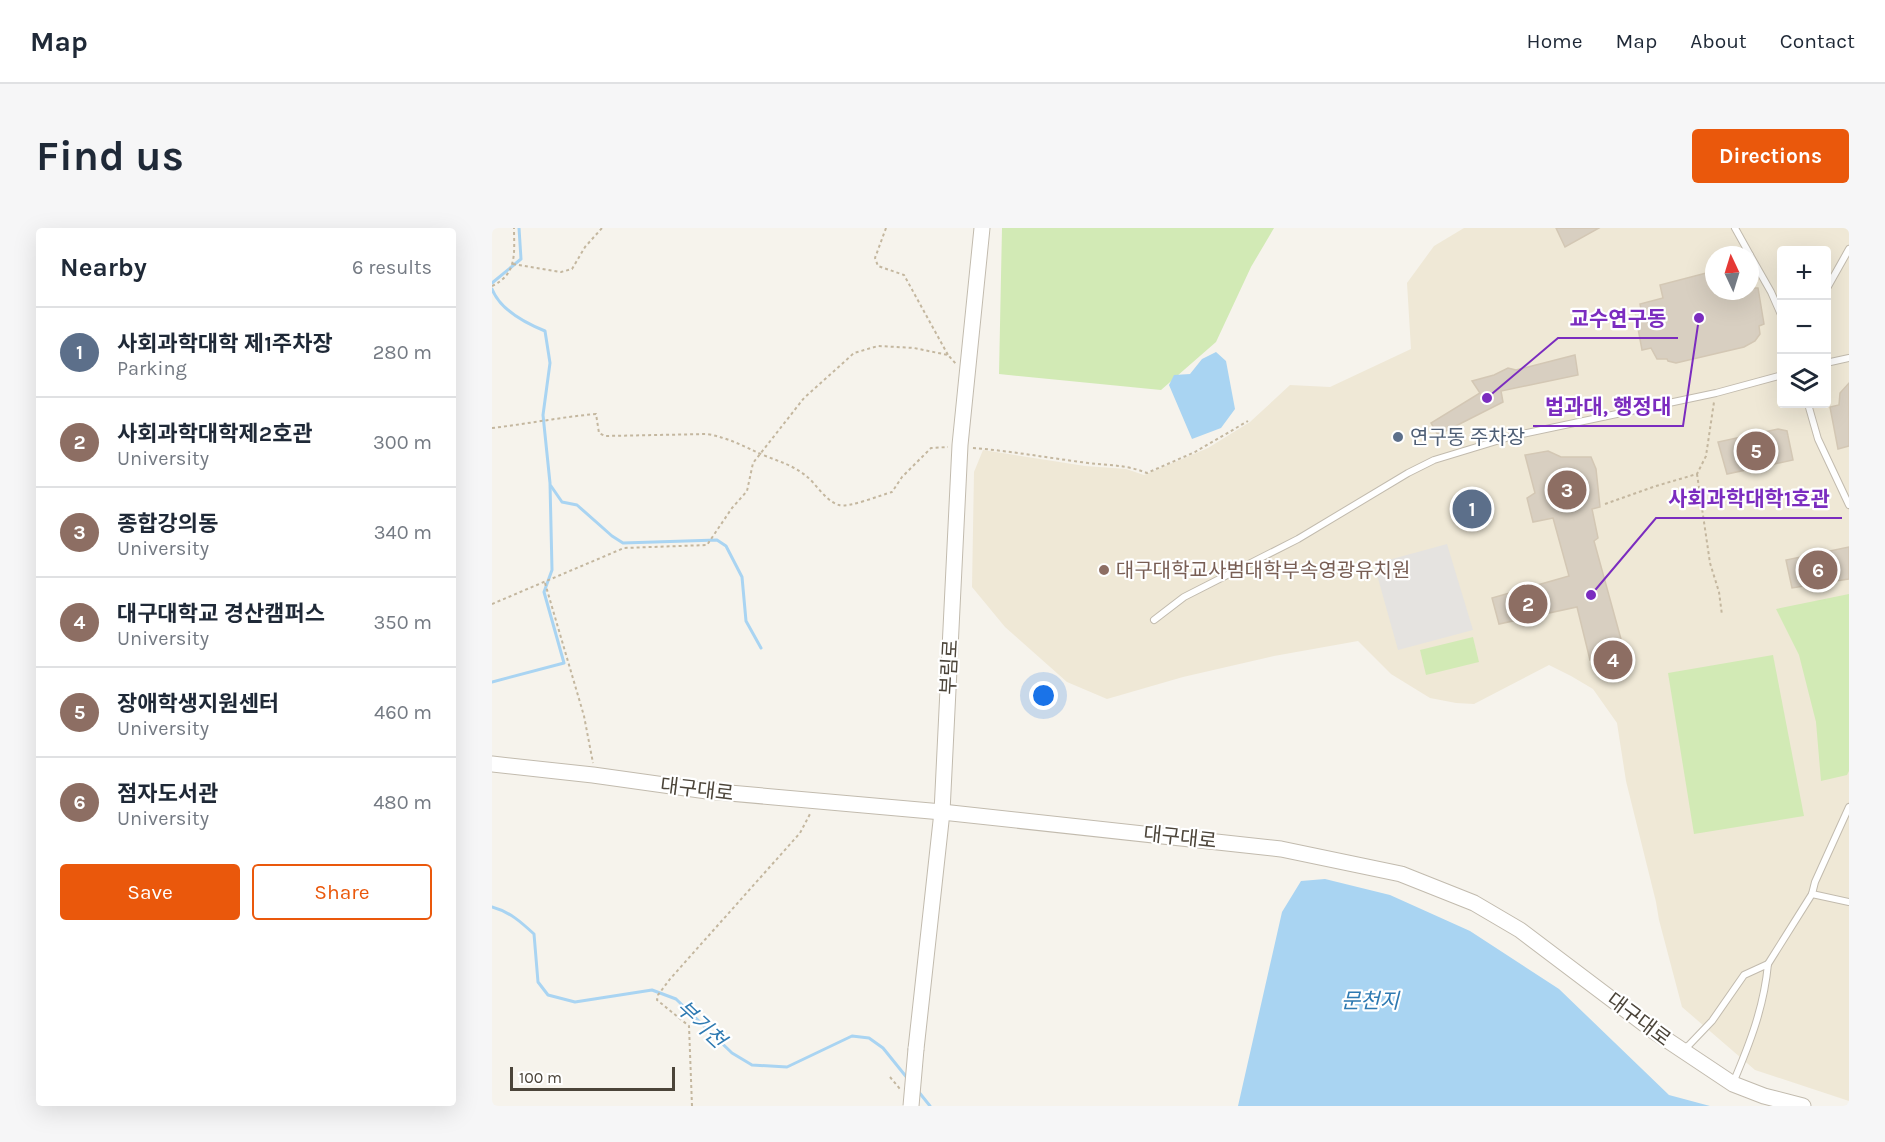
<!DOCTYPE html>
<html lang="en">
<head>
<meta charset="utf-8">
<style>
	body { margin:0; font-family:Karla,"Noto Sans KR",sans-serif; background:#f6f6f7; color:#1f2937 }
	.controls { position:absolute; right:18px; top:18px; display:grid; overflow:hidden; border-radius:6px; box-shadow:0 6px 24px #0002 }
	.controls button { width:54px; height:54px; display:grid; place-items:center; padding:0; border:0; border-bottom:2px solid #e0e1e3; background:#fff; color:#1f2937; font:30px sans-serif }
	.compass { position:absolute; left:1213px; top:18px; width:54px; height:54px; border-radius:50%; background:#fff; box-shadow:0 6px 24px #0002; rotate:356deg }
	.scale { position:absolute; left:18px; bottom:15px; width:165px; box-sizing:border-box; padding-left:6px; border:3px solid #4b4439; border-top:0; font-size:16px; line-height:21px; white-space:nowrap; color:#4b4439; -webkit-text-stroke:4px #fff; paint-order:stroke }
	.you { position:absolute; left:552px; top:468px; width:21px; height:21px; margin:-15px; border:4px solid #fff; border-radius:50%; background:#1a73e8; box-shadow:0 0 0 9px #1a73e833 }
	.badge { display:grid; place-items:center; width:39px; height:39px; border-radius:50%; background:#ea580c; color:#fff; font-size:20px; font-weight:700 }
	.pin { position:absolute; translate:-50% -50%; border:3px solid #fff; box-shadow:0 2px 6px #0006 }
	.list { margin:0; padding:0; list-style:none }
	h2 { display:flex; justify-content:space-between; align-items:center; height:78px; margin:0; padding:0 24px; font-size:26px }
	h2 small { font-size:20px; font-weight:400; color:#747a83 }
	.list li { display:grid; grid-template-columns:39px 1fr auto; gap:18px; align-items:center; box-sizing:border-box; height:90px; padding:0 24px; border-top:2px solid #e0e1e3 }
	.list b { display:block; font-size:22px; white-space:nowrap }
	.list p { margin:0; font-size:20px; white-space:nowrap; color:#747a83 }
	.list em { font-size:20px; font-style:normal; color:#747a83 }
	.actions { display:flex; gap:12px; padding:18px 24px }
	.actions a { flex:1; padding:14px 0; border:2px solid #ea580c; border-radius:6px; text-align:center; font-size:21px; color:#ea580c }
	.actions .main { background:#ea580c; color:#fff }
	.icon { flex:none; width:33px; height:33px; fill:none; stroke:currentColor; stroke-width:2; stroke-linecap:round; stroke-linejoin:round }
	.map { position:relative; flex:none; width:1357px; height:878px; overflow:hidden; border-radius:6px }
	header { display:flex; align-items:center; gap:36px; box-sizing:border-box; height:84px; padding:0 30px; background:#fff; border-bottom:2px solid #e0e1e3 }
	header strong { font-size:28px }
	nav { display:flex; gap:33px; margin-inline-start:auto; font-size:21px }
	.intro { display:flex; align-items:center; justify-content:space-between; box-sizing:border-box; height:144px; padding:0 36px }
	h1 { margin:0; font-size:42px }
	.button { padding:15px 27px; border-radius:6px; background:#ea580c; color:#fff; font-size:21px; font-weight:700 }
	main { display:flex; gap:36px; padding:0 36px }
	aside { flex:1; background:#fff; border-radius:6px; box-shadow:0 6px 24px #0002 }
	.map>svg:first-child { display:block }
	.education { fill:#efe8d6; fill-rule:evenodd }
	.green { fill:#d2eab5 }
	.parking { fill:#e5e3e0 }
	.water { fill:#a9d4f2 }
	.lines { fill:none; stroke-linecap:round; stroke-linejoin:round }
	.stream { stroke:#a9d4f2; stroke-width:3 }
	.building { fill:#d8cfc1; stroke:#d3c7b4; stroke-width:1.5 }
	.service-casing { stroke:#c2bbae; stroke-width:8 }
	.tertiary-casing { stroke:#c2bbae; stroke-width:17 }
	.path { stroke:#c4b79f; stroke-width:2; stroke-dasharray:3 3; stroke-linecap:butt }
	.service { stroke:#fff; stroke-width:6 }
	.tertiary { stroke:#fff; stroke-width:15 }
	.tertiary-bridge-casing { stroke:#c2bbae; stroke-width:17; stroke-linecap:butt }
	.tertiary-bridge { stroke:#fff; stroke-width:15 }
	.service-dot { fill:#5c6f8a; stroke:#fff; stroke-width:2 }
	.education-dot { fill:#8d6e63; stroke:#fff; stroke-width:2 }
	.labels { text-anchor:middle; stroke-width:4.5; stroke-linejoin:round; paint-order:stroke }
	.service-label { font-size:20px; fill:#4e5e75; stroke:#fff; text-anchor:start }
	.education-label { font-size:20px; fill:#785e54; stroke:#fff; text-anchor:start }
	.street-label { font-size:20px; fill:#4b4439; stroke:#fff }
	.water-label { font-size:21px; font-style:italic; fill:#2e7ab2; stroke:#fff }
	.leader { fill:none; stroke:#7b2cbf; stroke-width:2 }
	.callout-dot { fill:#7b2cbf; stroke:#fff; stroke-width:2 }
	.callout-label { font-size:21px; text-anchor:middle; font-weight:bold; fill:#7b2cbf; stroke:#fff; stroke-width:4.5; stroke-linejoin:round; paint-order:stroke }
</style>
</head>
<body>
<header>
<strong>Map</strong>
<nav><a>Home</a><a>Map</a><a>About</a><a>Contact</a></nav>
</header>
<div class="intro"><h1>Find us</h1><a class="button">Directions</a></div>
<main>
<aside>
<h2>Nearby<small>6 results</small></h2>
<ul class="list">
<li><span class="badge" style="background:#5c6f8a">1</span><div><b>사회과학대학 제1주차장</b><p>Parking</p></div><em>280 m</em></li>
<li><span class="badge" style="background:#8d6e63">2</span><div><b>사회과학대학제2호관</b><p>University</p></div><em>300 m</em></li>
<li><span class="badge" style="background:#8d6e63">3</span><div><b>종합강의동</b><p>University</p></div><em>340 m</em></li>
<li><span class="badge" style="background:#8d6e63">4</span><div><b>대구대학교 경산캠퍼스</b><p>University</p></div><em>350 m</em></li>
<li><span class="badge" style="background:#8d6e63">5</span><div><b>장애학생지원센터</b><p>University</p></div><em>460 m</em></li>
<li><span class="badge" style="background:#8d6e63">6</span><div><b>점자도서관</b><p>University</p></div><em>480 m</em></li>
</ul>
<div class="actions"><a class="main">Save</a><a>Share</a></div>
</aside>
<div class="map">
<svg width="1357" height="878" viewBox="0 0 1357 878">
	<rect width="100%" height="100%" fill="#f6f3ec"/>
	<!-- education -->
	<path class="education" d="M972,0H1357V873L1263,842L1190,779L1167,692L1164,674L1134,553L1125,495L1101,461L1079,448L1057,437L982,476L964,475L938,470L899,446L866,413L782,428L691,449L615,471L575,454L513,399L480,359L482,244L491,222L593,238L634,241L652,247L716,220L758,194L798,157L838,159L919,121L915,55L942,18ZM1290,22H1334V176H1290ZM1222,27H1258V63H1222Z"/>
	<!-- green -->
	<g class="green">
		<polygon points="510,0 782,0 759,39 724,114 669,162 507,146"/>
		<polygon points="1357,366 1357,543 1355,547 1329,553 1324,494 1307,427 1284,381"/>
		<polygon points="981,409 987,434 934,447 928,422"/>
		<polygon points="1281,427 1312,588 1202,606 1176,445"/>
	</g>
	<!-- parking -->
	<polygon class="parking" points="955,316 981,402 906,422 882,336"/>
	<!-- water -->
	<g class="water">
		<polygon points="724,124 734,133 743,181 729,200 700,211 677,157 682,147 698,146 710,131"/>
		<polygon points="833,651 898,667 978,703 1067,761 1177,867 1218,878 746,878 790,684 809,653"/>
	</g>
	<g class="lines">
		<!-- stream -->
		<g class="stream">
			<polyline points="0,55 29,31 27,0"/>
			<path d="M0,61C8,81 33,95 53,103L58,135L51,187L58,255L60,342L52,364L72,435L0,454"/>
			<polyline points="59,258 70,274 85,277 120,308 131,315 225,312 234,318 250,349 254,393 269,420"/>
			<path d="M0,679C18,684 29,694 42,706L46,754L56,767L83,774L160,762L184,771L240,825L260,837L295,839L360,808L377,810L391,820L416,851"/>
			<polyline points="426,863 438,878"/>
		</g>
	</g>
	<!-- building -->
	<g class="building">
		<polygon points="1064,0 1107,0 1073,19"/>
		<polygon points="1222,43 1222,63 1258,63 1258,60 1266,60 1272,96 1267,98 1268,106 1263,113 1252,119 1184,135 1176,133 1175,131 1165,131 1159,120 1150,122 1143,84 1149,82 1148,76 1171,70 1168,57"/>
		<polygon points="1083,127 1086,147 1009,163 1011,174 946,207 939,195 988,165 980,153 1002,147 1016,140 1024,142"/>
		<polygon points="1357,155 1357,218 1346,221 1338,179 1347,177 1348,165"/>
		<polygon points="1286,201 1295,203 1301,232 1235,246 1226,214"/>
		<polygon points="1056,223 1069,229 1099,229 1104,241 1108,279 1100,281 1106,310 1102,313 1132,422 1098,432 1085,379 1007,396 1000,370 1077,348 1061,290 1041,294 1035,270 1043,265 1033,227"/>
		<polygon points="1357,319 1357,351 1300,360 1294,332"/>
	</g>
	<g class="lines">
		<defs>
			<g id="service">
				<polyline points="1243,0 1258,27"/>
				<polyline points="1258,27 1279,64 1290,89"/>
				<polyline points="1334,62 1357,21"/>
				<polyline points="1334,135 1357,130"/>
				<polyline points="1316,176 1326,211 1357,277"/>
				<polyline points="662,392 692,369 806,311 916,245 942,232 1021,208 1224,165 1290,147"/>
				<polyline points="1320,666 1357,674"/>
				<polyline points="1276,736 1320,666 1323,654 1357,579"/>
				<path d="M1191,821L1197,817L1220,793L1252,747L1276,736C1272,779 1258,815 1241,855"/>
			</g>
			<g id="tertiary">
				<polyline points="0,536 101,547 215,563 450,584 789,621 909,646 982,675 1028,702 1163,804 1241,856 1272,868 1311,878"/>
				<polyline points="424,821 450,584 468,217 490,0"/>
			</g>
		</defs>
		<!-- service casing -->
		<use href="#service" class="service-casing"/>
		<!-- tertiary casing -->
		<use href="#tertiary" class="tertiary-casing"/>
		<!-- path -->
		<g class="path">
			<polyline points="394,0 383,30 386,38 412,47 456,127"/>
			<polyline points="21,36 69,44 80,41 93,19 110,0"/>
			<path d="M0,58C26,46 22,24 22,0"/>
			<path d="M0,200C35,196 69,189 104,186L107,205L113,208L215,206C237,210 251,218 271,227C286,233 300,237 313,247C324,255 333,273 347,277C357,280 389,267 400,264L410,249L439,220L456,219"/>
			<path d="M481,220C519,223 557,230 596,235C619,238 632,236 655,245L703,224L756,193"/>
			<polyline points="1205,246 1218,335 1227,364 1230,387"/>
			<polyline points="1113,276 1164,258 1205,246 1214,228 1222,174"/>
			<polyline points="53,355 92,488 101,535"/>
			<polyline points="0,376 132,320 215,317 240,280 255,263 261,235 312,170 362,125 386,118 422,120 456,127 464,136"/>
			<polyline points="398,849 408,861"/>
			<polyline points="200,878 197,798 165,772 166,767 178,751 308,605 318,586"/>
		</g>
		<!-- service -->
		<use href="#service" class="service"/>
		<!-- tertiary -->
		<use href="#tertiary" class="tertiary"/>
		<defs>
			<polyline id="tertiary-bridge" points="419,878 424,821"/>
		</defs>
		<!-- tertiary-bridge casing -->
		<use href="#tertiary-bridge" class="tertiary-bridge-casing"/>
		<!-- tertiary-bridge -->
		<use href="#tertiary-bridge" class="tertiary-bridge"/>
	</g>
	<!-- markers -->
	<circle class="service-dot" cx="906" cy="209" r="6"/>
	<circle class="education-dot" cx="612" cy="342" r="6"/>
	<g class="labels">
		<!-- service labels -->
		<g class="service-label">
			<text x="918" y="216">연구동 주차장</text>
		</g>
		<!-- education labels -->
		<g class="education-label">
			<text x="624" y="349">대구대학교사범대학부속영광유치원</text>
		</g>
		<!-- street labels -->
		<g class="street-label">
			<text transform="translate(457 439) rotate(-87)" y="7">부림로</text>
			<text transform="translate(205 561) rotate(7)" y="7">대구대로</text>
			<text transform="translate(688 609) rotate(6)" y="7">대구대로</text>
			<text transform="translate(1147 791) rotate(37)" y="7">대구대로</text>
		</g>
		<!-- water labels -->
		<g class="water-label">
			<text x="878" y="780">문천지</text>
			<text transform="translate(209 796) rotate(43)" y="7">부기천</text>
		</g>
	</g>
	<!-- callouts -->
	<path class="leader" d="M995 170L1066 110H1186M1207 90L1191 198H1041M1099 367L1164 290H1350"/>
	<g class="callout-dot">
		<circle cx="995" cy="170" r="6"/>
		<circle cx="1207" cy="90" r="6"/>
		<circle cx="1099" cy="367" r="6"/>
	</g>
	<g class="callout-label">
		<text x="1126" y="98">교수연구동</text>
		<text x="1116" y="186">법과대, 행정대</text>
		<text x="1257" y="278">사회과학대학1호관</text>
	</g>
</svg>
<div class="controls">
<button>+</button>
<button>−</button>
<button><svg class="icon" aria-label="layers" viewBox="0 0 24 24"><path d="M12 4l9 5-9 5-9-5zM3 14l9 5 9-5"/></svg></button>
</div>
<svg class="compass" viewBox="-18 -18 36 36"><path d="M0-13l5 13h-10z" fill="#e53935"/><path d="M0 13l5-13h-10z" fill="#747a83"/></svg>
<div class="scale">100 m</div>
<div class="you"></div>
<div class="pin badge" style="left:980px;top:281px;background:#5c6f8a">1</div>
<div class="pin badge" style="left:1036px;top:376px;background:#8d6e63">2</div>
<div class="pin badge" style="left:1075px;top:262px;background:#8d6e63">3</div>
<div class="pin badge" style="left:1121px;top:432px;background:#8d6e63">4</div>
<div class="pin badge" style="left:1264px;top:223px;background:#8d6e63">5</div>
<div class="pin badge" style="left:1326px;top:342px;background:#8d6e63">6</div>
</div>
</main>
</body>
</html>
